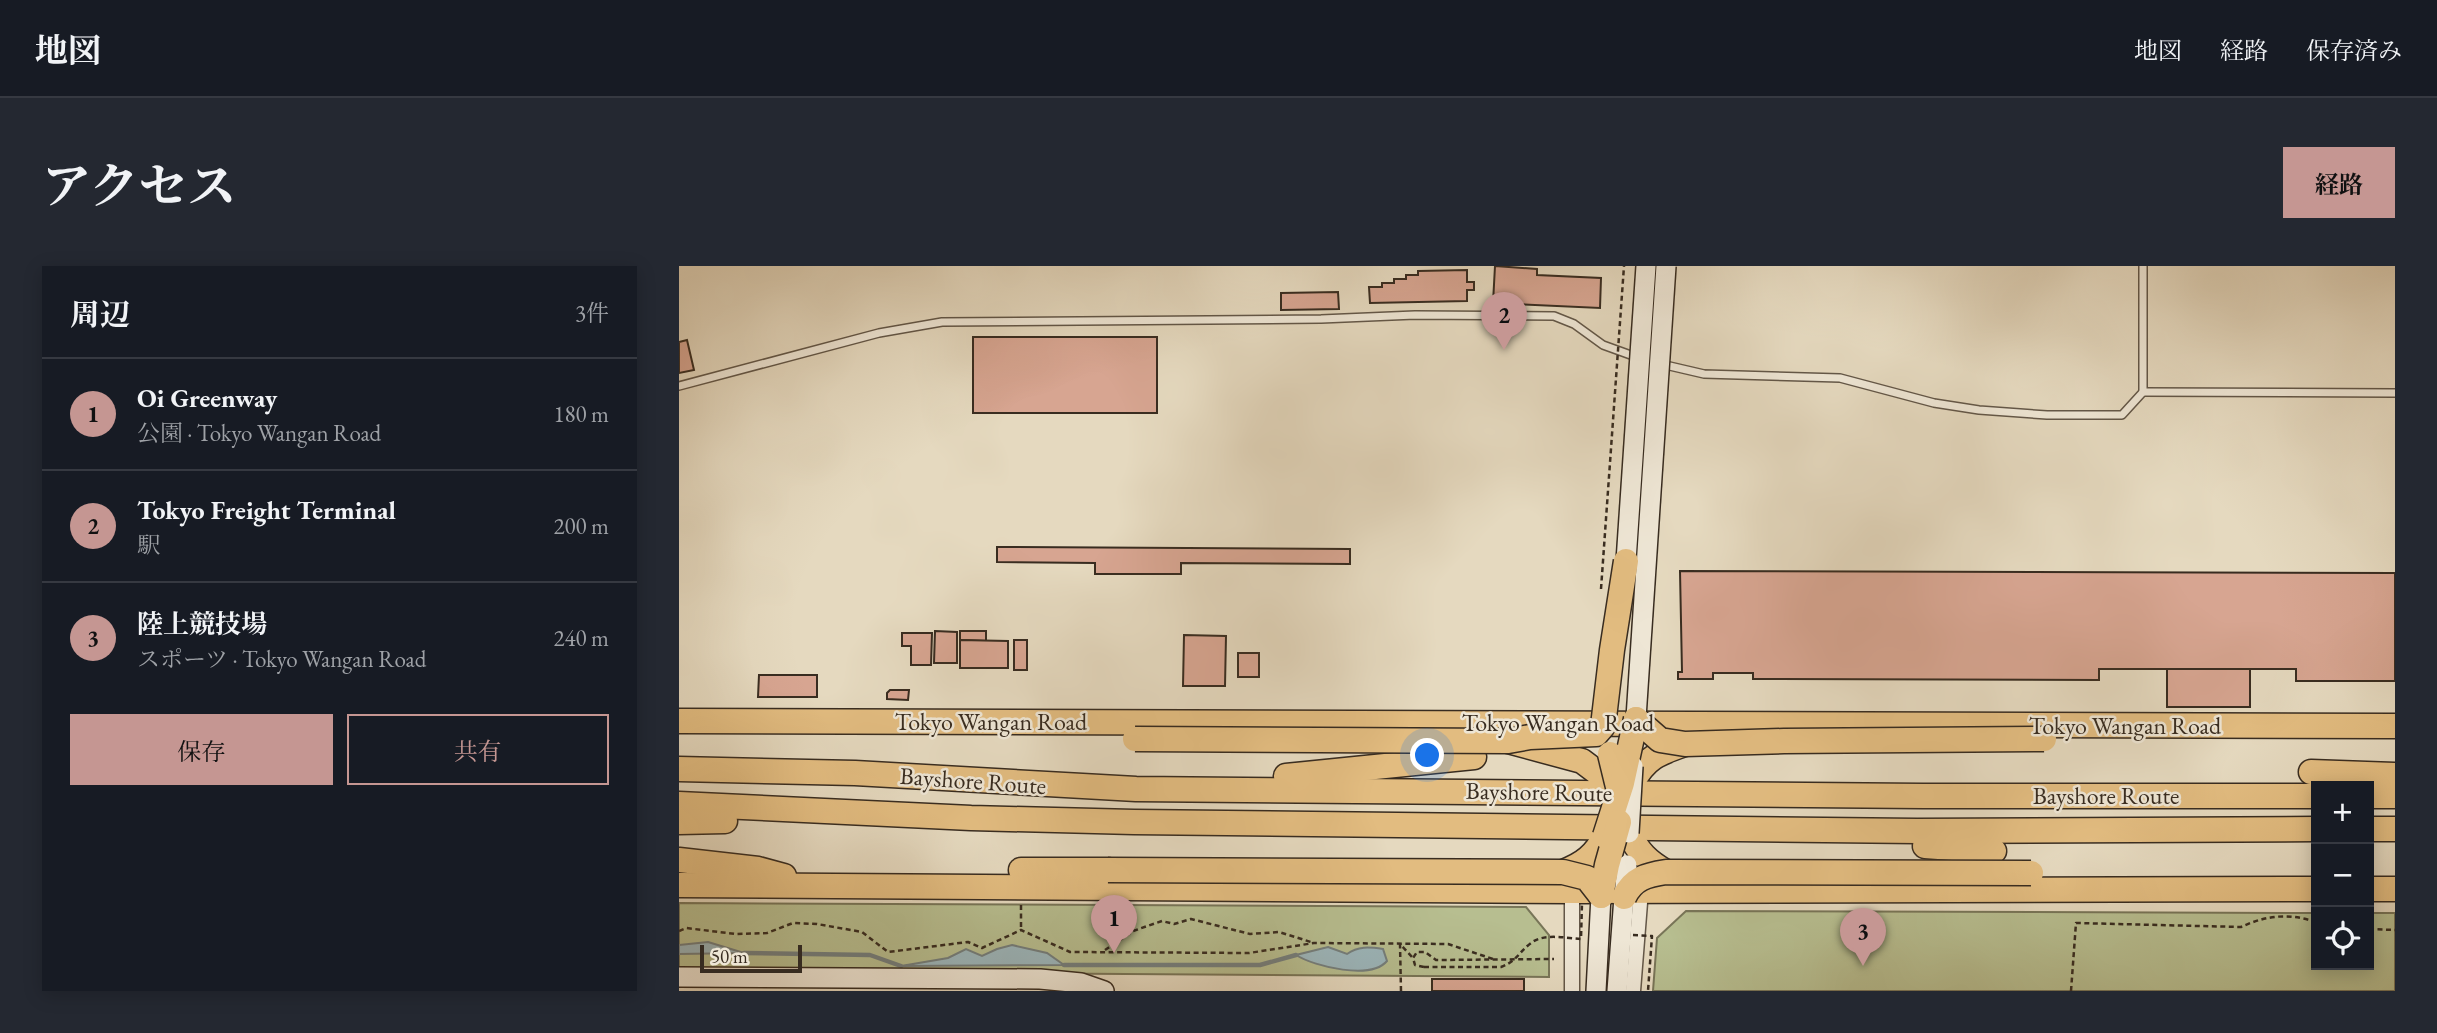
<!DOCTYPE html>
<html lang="ja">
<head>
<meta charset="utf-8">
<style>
	body { margin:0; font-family:"EB Garamond","Noto Serif JP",serif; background:#242831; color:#f1f3f6 }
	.controls { position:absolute; right:21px; bottom:21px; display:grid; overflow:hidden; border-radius:0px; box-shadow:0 4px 18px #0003 }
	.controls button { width:63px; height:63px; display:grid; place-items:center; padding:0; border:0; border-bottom:2px solid #363941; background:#171b24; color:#f1f3f6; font:35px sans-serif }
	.scale { position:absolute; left:21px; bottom:18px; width:102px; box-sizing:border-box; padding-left:7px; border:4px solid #382c20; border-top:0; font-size:19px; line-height:24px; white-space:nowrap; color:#382c20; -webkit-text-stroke:5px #eee6d5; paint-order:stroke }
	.you { position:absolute; left:749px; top:490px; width:24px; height:24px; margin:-18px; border:5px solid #fff; border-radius:50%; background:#1a73e8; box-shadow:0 0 0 10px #1a73e833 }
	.badge { display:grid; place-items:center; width:46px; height:46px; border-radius:50%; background:#c59692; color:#111; font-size:23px; font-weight:700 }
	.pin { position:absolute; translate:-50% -58px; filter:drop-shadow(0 2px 4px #0008) }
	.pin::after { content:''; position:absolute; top:37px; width:24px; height:21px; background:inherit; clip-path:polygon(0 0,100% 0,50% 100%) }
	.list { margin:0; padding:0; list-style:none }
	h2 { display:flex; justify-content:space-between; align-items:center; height:91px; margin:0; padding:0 28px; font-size:30px }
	h2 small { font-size:23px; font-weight:400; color:#9ea1a6 }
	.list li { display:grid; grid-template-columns:46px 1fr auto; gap:21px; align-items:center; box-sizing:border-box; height:112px; padding:0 28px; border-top:2px solid #363941 }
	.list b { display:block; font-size:26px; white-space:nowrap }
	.list p { margin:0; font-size:23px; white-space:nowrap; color:#9ea1a6 }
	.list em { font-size:23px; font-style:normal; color:#9ea1a6 }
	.actions { display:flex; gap:14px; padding:21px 28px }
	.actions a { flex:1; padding:16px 0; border:2px solid #c59692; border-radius:0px; text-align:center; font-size:24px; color:#c59692 }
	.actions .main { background:#c59692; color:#111 }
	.icon { flex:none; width:38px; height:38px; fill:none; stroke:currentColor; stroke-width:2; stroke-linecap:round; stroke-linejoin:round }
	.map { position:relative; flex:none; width:1716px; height:725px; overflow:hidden; border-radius:0px }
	header { display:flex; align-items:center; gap:42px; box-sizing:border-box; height:98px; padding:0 35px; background:#171b24; border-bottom:2px solid #363941 }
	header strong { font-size:33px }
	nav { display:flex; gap:38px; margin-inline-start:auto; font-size:24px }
	.intro { display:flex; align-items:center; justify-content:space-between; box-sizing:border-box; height:168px; padding:0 42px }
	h1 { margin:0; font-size:49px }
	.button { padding:18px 32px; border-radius:0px; background:#c59692; color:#111; font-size:24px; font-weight:700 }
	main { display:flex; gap:42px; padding:0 42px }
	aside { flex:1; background:#171b24; border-radius:0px; box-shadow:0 4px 18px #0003 }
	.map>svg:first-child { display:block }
	.green { fill:#b7be90; stroke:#787558; stroke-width:2 }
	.water { fill:#9cb7bd; stroke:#747f7e; stroke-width:2 }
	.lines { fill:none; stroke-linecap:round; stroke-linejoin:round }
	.stream { stroke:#747f7e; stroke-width:4.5 }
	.building { fill:#d7a591; stroke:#382c20; stroke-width:2 }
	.lane-casing { stroke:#635748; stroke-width:10 }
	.street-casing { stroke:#635748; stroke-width:17 }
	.secondary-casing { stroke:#382c20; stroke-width:22 }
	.highway-casing { stroke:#382c20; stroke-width:27 }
	.path { stroke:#382c20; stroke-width:2.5; stroke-dasharray:5 3.5; stroke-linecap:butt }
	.lane { stroke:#eee6d5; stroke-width:7 }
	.street { stroke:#eee6d5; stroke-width:14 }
	.secondary { stroke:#eee6d5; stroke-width:19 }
	.highway { stroke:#e2bc80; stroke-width:24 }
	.secondary-bridge-casing { stroke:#382c20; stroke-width:22; stroke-linecap:butt }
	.highway-bridge-casing { stroke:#382c20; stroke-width:27; stroke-linecap:butt }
	.path-bridge { stroke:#382c20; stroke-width:2.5; stroke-dasharray:5 3.5; stroke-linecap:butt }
	.secondary-bridge { stroke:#eee6d5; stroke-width:19 }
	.highway-bridge { stroke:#e2bc80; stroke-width:24 }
	.labels { text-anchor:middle; stroke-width:5; stroke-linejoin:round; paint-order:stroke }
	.street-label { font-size:24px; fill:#382c20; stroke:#eee6d5 }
</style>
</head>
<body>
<header>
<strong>地図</strong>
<nav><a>地図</a><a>経路</a><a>保存済み</a></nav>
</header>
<div class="intro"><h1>アクセス</h1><a class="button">経路</a></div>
<main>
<aside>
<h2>周辺<small>3件</small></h2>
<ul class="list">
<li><span class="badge">1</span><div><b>Oi Greenway</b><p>公園 · Tokyo Wangan Road</p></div><em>180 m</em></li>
<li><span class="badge">2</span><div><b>Tokyo Freight Terminal</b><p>駅</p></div><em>200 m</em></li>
<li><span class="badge">3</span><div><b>陸上競技場</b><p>スポーツ · Tokyo Wangan Road</p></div><em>240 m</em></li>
</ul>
<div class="actions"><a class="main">保存</a><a>共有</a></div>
</aside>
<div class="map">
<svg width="1716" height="725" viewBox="0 0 1716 725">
	<rect width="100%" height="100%" fill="#e5d9bf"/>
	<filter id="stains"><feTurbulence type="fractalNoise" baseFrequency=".00286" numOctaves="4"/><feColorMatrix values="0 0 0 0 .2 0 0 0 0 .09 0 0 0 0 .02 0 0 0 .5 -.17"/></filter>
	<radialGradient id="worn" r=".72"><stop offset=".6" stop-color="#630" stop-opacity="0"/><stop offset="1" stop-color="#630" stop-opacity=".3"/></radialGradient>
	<!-- green -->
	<g class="green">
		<polygon points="0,637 847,641 870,669 870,711 0,705"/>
		<polygon points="1007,645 1637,647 1637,699 1690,699 1690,647 1716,647 1716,725 974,725 978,672"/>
	</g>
	<!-- water -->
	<g class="water">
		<polygon points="29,676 65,687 0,688 0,679"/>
		<polygon points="333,679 368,687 385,699 222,700 269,692 287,683 303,690 318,683"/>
		<path d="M649,681L668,688C679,680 690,681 704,683L708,695C692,714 636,701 617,689Z"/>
	</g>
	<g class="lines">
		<!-- stream -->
		<g class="stream">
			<polyline points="65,687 191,689 222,700"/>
			<polyline points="385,699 581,699 617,689"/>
		</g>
	</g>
	<!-- building -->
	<g class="building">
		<polygon points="816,0 858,3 858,9 922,12 921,42 814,37"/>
		<polygon points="788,4 788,16 795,16 795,24 788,24 788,35 691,37 690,21 703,21 703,17 715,17 715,13 727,13 727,9 739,9 739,5"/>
		<polygon points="659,26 660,43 602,44 602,27"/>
		<rect x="294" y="71" width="184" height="76"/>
		<polygon points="8,74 15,104 0,107 0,76"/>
		<polygon points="318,281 671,283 671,298 502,297 502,308 416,308 416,297 318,296"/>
		<polygon points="1001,305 1716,307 1716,415 1617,415 1617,403 1420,403 1420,414 1074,413 1074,407 1034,407 1034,413 999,413 999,406 1003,406"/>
		<polygon points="256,365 278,366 278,397 255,397"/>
		<polygon points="281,365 307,365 307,375 281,374"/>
		<polygon points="223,367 253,367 252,399 232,399 232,380 223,380"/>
		<polygon points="505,369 547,370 546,420 504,420"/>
		<polygon points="281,374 329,375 329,402 281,402"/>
		<rect x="335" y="374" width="13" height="30"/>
		<rect x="559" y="387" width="21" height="24"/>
		<rect x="1488" y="403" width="83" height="38"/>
		<polygon points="80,409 138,409 138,431 79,431"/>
		<polygon points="211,424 230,424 229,434 208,433 208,427"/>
		<rect x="753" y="713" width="92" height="12"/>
	</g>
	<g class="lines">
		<defs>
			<g id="lane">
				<polyline points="982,98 1025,108 1161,112 1255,137 1300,144 1368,149 1443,149 1464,126 1464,0"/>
				<polyline points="0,120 200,67 263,56 642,53 736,49 875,50 895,58 924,79 960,92"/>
				<polyline points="1464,126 1716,127"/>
			</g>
			<g id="street">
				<polyline points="893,725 893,625"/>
				<polyline points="954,725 962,624"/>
			</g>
			<g id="secondary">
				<polyline points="0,711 361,713 402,717 425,725"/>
				<polyline points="917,725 922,630"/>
				<polyline points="938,725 945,631"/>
			</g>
			<g id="highway">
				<polyline points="0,455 1716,460"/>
				<polyline points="829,475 903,495 919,507 928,525"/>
				<polyline points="0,503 176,507 457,523 1244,530 1637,530"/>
				<polyline points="1632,506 1716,509"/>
				<polyline points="607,510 795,491"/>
				<path d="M953,517C967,491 980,487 1006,478"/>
				<polyline points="1690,530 1716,530"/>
				<polyline points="0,538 292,552 455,556 1238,565 1637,563"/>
				<polyline points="0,556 46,555"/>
				<polyline points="1690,563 1716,563"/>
				<path d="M950,567C959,586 969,596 987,606"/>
				<polyline points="1246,580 1315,585"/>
				<polyline points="0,594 79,603 105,610"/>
				<polyline points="342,604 429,604"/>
				<path d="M884,606C905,598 916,589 926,570"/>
				<polyline points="0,619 893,625 1637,623"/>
				<polyline points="1690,623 1716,623"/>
			</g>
		</defs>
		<!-- lane casing -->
		<use href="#lane" class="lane-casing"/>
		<!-- street casing -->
		<use href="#street" class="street-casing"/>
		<!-- secondary casing -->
		<use href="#secondary" class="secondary-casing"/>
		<!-- highway casing -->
		<use href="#highway" class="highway-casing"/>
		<!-- path -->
		<g class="path">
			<polyline points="342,639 342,664"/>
			<polyline points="1690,663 1716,664"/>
			<polyline points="0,665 7,662 57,668 88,667 114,657 138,658 183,666 209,686 289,676 303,682 342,664 391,686 570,687 635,677 769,678 817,694"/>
			<polyline points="426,684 454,665 483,655 495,658 512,653 571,668 600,666 632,676"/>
			<polyline points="745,701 736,699 734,692 738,686 746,686 757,694 875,693"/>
			<polyline points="722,725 721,678 734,692"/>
			<path d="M1392,725L1397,657L1562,661C1588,649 1610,647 1637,656"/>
		</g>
		<!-- lane -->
		<use href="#lane" class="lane"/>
		<!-- street -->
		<use href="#street" class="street"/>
		<!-- secondary -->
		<use href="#secondary" class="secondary"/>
		<!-- highway -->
		<use href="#highway" class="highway"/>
		<defs>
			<g id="secondary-bridge">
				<polyline points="946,310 967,0"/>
				<polyline points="956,467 987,0"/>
				<polyline points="950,567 954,500"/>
				<polyline points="945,631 948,599"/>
			</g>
			<g id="highway-bridge">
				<polyline points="957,453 981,474 1006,478 1105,475 1365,473"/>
				<polyline points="456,473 829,475 851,471 917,468 924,460 933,384 947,295"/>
				<polyline points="931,488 940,525"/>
				<polyline points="926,570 943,517 957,453"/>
				<polyline points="429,604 884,606 908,612 922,630"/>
				<polyline points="922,630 928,599 940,556"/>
				<path d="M945,631C954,612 968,609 987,606L1352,607"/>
			</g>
		</defs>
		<!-- secondary-bridge casing -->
		<use href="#secondary-bridge" class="secondary-bridge-casing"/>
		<!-- highway-bridge casing -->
		<use href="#highway-bridge" class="highway-bridge-casing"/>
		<!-- path-bridge -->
		<g class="path-bridge">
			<polyline points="922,323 945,0"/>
			<polyline points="954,669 973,670 969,725"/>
			<path d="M745,701H822C838,695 840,686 852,677C865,667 886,672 902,673L903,637"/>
		</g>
		<!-- secondary-bridge -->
		<use href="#secondary-bridge" class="secondary-bridge"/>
		<!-- highway-bridge -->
		<use href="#highway-bridge" class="highway-bridge"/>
	</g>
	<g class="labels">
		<!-- street labels -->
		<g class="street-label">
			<text x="312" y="464">Tokyo Wangan Road</text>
			<text x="879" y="465">Tokyo Wangan Road</text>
			<text x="1446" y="468">Tokyo Wangan Road</text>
			<text transform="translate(294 515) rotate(4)" y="8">Bayshore Route</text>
			<text transform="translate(860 526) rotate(1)" y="8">Bayshore Route</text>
			<text x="1427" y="538">Bayshore Route</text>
		</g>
	</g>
	<rect width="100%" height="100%" filter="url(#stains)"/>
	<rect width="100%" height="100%" fill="url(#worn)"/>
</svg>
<div class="controls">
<button>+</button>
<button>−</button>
<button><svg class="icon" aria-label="locate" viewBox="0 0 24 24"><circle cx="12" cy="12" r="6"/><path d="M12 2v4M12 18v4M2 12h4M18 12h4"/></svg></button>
</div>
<div class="scale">50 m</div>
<div class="you"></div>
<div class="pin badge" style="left:435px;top:687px">1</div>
<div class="pin badge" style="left:825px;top:84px">2</div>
<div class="pin badge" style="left:1184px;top:700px">3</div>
</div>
</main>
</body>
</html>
